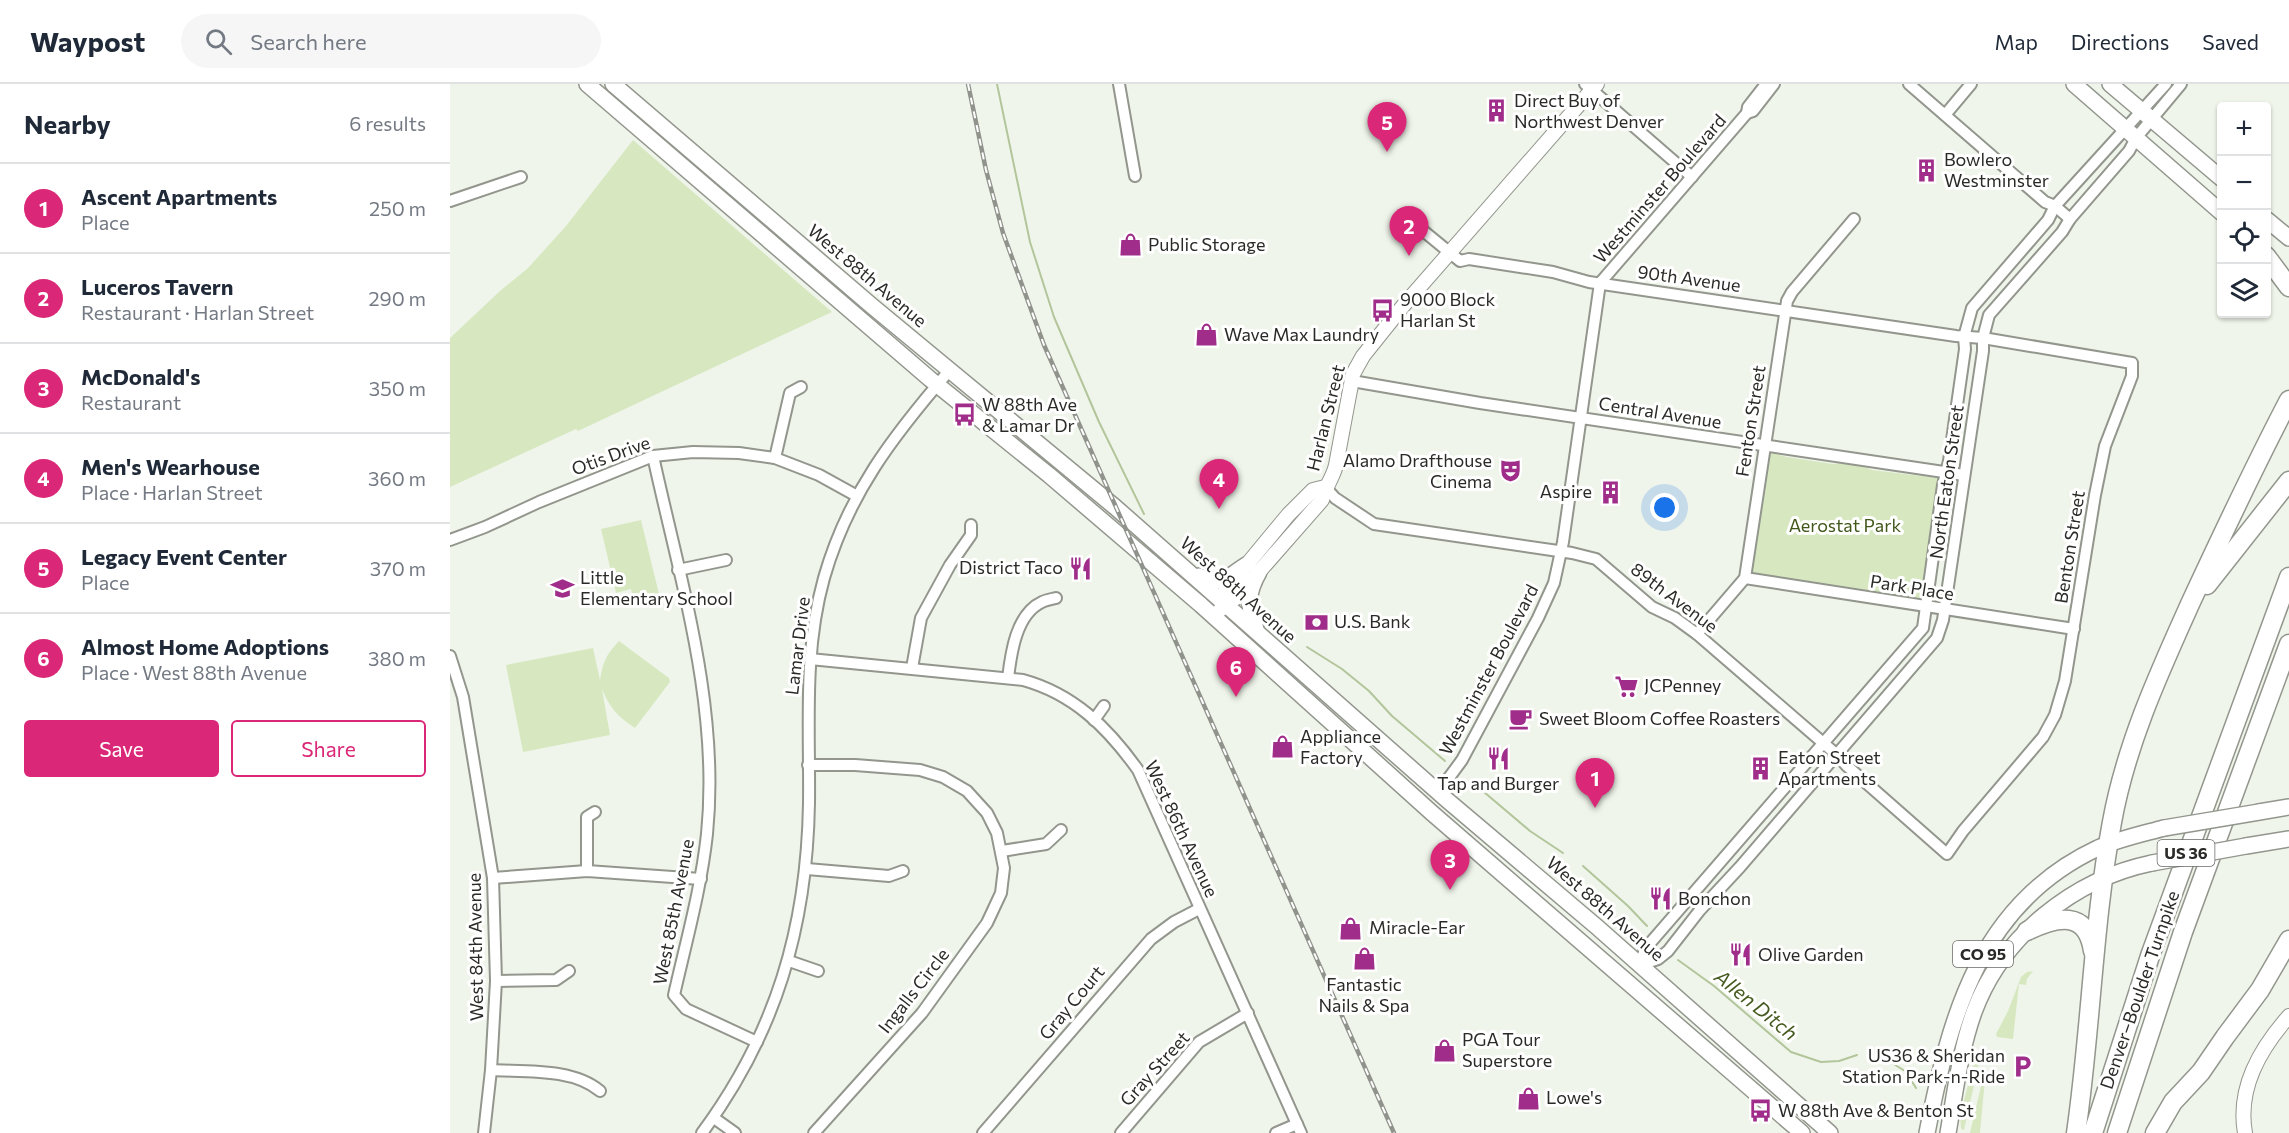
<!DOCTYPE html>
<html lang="en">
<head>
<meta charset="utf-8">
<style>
	body { margin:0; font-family:Commissioner,sans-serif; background:#f6f6f7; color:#1f2937 }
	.controls { position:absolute; right:18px; top:18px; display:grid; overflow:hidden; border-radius:6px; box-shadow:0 2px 4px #0004 }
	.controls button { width:54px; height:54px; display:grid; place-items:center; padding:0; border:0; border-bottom:2px solid #e0e1e3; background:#fff; color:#1f2937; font:30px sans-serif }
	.you { position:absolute; left:1215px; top:424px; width:21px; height:21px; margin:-15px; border:4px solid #fff; border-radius:50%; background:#1a73e8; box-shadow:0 0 0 9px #1a73e833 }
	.badge { display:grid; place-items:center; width:39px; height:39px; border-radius:50%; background:#db2777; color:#fff; font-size:20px; font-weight:700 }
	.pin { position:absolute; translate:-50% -50px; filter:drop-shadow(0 2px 3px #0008) }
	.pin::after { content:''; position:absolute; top:32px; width:21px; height:18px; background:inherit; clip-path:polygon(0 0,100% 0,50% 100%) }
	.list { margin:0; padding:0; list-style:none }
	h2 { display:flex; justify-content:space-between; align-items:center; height:78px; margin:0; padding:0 24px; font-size:26px }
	h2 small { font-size:20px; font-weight:400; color:#747a83 }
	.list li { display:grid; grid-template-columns:39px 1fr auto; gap:18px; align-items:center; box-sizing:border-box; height:90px; padding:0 24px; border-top:2px solid #e0e1e3 }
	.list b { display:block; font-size:22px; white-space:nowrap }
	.list p { margin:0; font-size:20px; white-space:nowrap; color:#747a83 }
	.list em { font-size:20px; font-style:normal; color:#747a83 }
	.actions { display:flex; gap:12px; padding:18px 24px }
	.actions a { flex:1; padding:14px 0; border:2px solid #db2777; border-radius:6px; text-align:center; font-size:21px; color:#db2777 }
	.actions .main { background:#db2777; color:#fff }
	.icon { flex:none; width:33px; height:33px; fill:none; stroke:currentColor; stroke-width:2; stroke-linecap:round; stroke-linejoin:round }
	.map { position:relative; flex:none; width:1839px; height:1049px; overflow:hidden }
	header { display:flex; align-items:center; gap:36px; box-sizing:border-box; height:84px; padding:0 30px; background:#fff; border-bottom:2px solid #e0e1e3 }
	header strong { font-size:28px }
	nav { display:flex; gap:33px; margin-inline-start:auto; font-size:21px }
	.search { width:420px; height:54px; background:#f6f6f7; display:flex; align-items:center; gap:15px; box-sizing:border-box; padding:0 21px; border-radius:33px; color:#747a83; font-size:22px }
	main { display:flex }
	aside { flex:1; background:#fff }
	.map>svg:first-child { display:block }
	.green { fill:#d7e8c1 }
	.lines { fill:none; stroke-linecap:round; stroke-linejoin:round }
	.stream { stroke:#b3c59b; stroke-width:2 }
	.street-casing { stroke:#92968d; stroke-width:14 }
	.secondary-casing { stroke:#92968d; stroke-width:16 }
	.primary-casing { stroke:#92968d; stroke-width:18 }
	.highway-casing { stroke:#92968d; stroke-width:21 }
	.street { stroke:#fff; stroke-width:10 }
	.secondary { stroke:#fff; stroke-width:14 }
	.primary { stroke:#fff; stroke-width:15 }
	.highway { stroke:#fff; stroke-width:18 }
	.rail-casing { stroke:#90938c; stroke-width:4.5 }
	.rail { stroke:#fff; stroke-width:2; stroke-dasharray:7; stroke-linecap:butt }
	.primary-bridge-casing { stroke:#92968d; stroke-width:18; stroke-linecap:butt }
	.primary-bridge { stroke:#fff; stroke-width:15 }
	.labels { text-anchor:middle; stroke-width:6; stroke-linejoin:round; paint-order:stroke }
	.shield { fill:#fff; stroke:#6a6b68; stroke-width:1.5 }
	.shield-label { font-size:16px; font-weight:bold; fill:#2a2b28 }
	.poi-label { font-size:18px; fill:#2a2b28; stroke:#fff; text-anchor:start }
	.street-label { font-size:18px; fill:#2a2b28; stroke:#fff }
	.park-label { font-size:18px; fill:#42581b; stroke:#fff }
	.water-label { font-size:20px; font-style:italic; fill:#455a1e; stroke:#fff }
</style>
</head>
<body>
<header>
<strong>Waypost</strong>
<div class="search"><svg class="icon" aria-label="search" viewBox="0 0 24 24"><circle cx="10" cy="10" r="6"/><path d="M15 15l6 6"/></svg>Search here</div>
<nav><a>Map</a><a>Directions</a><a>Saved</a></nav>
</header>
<main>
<aside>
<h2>Nearby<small>6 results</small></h2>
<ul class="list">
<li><span class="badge">1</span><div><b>Ascent Apartments</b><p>Place</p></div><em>250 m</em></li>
<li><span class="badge">2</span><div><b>Luceros Tavern</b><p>Restaurant · Harlan Street</p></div><em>290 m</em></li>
<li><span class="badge">3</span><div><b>McDonald's</b><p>Restaurant</p></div><em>350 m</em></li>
<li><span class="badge">4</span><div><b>Men's Wearhouse</b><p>Place · Harlan Street</p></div><em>360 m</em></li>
<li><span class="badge">5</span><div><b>Legacy Event Center</b><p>Place</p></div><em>370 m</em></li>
<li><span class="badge">6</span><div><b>Almost Home Adoptions</b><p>Place · West 88th Avenue</p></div><em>380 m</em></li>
</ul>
<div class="actions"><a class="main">Save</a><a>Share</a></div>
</aside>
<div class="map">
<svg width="1839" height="1049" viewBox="0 0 1839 1049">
	<rect width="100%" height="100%" fill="#f0f5eb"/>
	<!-- green -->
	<g class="green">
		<polygon points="183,56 382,228 128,347 126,345 0,403 0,254 50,207 78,184 116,142"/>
		<path d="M1323,369L1337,373L1383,380C1395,378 1410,380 1422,386L1488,394L1490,396L1473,514L1470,516L1459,515L1453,512L1397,503L1389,505L1377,501L1303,491L1301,489L1302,475L1316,390L1315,383L1318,371Z"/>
		<polygon points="191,436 210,514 184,520 181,505 166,509 151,445"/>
		<path d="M169,557L219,594L220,598L185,644C167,632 160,624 152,605L160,651L73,668L56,581L143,564L150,596C153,578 156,571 169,557Z"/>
		<polygon points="1583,887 1577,895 1576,901 1569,900 1563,955 1547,953 1546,950 1558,927 1571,893 1577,888"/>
		<polygon points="1527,969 1531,970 1514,1046 1511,1045 1510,1030"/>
		<polygon points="1535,996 1530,1049 1520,1049 1531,1002"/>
	</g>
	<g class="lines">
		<!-- stream -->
		<g class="stream">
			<polyline points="547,0 580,158 604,233 649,338 694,430"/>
			<polyline points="857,563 892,585 919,607 942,632 995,677"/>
			<polyline points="1021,697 1080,747 1113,769"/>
			<polyline points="1133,782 1178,822 1197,842"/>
			<polyline points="1228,876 1264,902 1341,968 1371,978 1389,977 1407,971"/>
			<polyline points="1442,979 1455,987 1466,1004"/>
		</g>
		<defs>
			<g id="street">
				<polyline points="669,0 685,92"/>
				<polyline points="1135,0 1242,93"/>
				<polyline points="1459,0 1595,118 1605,122 1620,135"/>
				<polyline points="1297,29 1298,23 1316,0"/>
				<polyline points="1495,31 1521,0"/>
				<polyline points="0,117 71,93"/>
				<polyline points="902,297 1030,319 1514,391"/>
				<path d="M203,372C230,496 270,622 257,750C251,805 236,858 224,911L236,925L307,958"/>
				<polyline points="325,374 340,309 351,303"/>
				<polyline points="875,403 885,414 924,440 1122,469 1146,475 1202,523 1225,534 1247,550 1386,670 1397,682 1497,770 1513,747 1593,653 1605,631 1615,597 1645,411 1655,362 1682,292 1682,279 1533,254 1506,252 1139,198 1103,188 1019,175 1010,177 971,145"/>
				<polyline points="0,456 35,443 89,418 203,372 243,368 289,369 325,374 369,391 407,412"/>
				<polyline points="228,486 276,476"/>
				<polyline points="1295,494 1624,545"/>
				<polyline points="1247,550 1295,494 1337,217 1342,208 1404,135"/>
				<polyline points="0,572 13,613 43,794 46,897 41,986 34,1049"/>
				<path d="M360,575L573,596C624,610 658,644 688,686L851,1049"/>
				<polyline points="462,584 471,534 500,481 521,451 521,441"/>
				<path d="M558,594C561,569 566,530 592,518C596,516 602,515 606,514"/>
				<polyline points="644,636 654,622"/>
				<polyline points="358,681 405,681 470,686 493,693 517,707 537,729 547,749 554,784 551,809 537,839 472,929 364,1049"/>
				<polyline points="985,705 998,695 1012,676 1088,534 1104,499 1113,458 1150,199 1297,29 1303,27 1324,0"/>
				<polyline points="552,767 596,760 611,746"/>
				<polyline points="357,785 439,792 453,787"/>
				<polyline points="137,787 137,733 145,728"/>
				<polyline points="43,794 137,787 251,795"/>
				<polyline points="339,877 368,887"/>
				<polyline points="1190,881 1208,875 1218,867 1250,826 1290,783 1487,554 1493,536 1533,267 1533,254 1539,231 1612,148 1620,135 1679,67 1686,54 1731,0"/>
				<polyline points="1190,881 1195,865 1473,544 1493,401 1499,377 1515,265 1514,253 1522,224 1598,136 1605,122 1716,0"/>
				<polyline points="46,897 106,896 119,887"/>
				<path d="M41,986C76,988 123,984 150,1007"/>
				<polyline points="264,1034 285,1049"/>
				<path d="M252,1049C326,949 357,843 359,719C360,643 353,569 374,494C398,410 443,352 499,287"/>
				<polyline points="533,1049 701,855 724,838 749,825"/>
				<polyline points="671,1049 749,958 798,929"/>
				<polyline points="826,1049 847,1040"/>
			</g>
			<g id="secondary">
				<polyline points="776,519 776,506 838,431 863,406 875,403"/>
				<path d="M770,526L776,519L786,514L872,416C875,403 883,394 886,381L903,290L913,272L953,222L1147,0"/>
				<path d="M1795,1049C1787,1004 1810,965 1839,932"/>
			</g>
			<g id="primary">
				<polyline points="137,0 480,295 599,391 751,521 982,729 1352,1049"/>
				<polyline points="163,0 422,222 665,423 997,716 1147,843 1380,1049"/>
				<polyline points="1624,0 1772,129"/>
				<polyline points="1660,0 1772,95"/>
				<polyline points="1816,135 1839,154"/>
				<path d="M749,492C774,503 777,493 796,481"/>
				<path d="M806,545C798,521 796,511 809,488"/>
				<polyline points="1809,728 1839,723"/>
				<polyline points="1796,762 1839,755"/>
				<path d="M1477,1049C1500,931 1530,819 1648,764C1669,755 1692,750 1714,744"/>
				<path d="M1498,1049C1505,1009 1510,967 1524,928C1552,852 1624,795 1702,779"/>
			</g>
			<g id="highway">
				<polyline points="1816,172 1839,203"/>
				<polyline points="1757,501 1839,397"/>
				<path d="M1577,847C1606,833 1637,825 1643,867"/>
				<path d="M1626,1049C1641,946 1643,840 1662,738C1676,661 1708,591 1740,520C1772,451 1804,383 1839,316"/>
				<polyline points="1643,1049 1701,869 1839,493"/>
				<polyline points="1667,1049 1733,848 1839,560"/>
				<polyline points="1705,1049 1723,1018 1751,988 1775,953 1810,906 1839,856"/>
			</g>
		</defs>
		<!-- street casing -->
		<use href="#street" class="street-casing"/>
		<!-- secondary casing -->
		<use href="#secondary" class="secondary-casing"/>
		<!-- primary casing -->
		<use href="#primary" class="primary-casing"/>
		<!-- highway casing -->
		<use href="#highway" class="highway-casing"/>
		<!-- street -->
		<use href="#street" class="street"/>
		<!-- secondary -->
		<use href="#secondary" class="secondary"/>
		<!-- primary -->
		<use href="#primary" class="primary"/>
		<!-- highway -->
		<use href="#highway" class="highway"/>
		<defs>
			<polyline id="rail" points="518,0 536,86 553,149 594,261 944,1049"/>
		</defs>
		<!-- rail casing -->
		<use href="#rail" class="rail-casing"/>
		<!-- rail -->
		<use href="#rail" class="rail"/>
		<defs>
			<g id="primary-bridge">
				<polyline points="1714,744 1809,728"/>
				<polyline points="1702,779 1796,762"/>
			</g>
		</defs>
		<!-- primary-bridge casing -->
		<use href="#primary-bridge" class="primary-bridge-casing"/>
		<!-- primary-bridge -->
		<use href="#primary-bridge" class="primary-bridge"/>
	</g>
	<!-- icons -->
	<defs>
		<symbol id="building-bare" viewBox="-9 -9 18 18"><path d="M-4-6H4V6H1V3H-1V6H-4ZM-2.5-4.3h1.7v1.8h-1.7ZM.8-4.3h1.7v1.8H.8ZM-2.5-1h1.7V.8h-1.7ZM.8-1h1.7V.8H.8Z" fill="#9f2d89" stroke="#fff" stroke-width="2.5" paint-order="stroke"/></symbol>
		<symbol id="shop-bare" viewBox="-9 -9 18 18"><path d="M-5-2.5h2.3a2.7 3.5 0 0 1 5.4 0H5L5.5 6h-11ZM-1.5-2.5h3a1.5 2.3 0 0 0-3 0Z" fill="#9f2d89" stroke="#fff" stroke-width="2.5" paint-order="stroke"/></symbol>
		<symbol id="bus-bare" viewBox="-9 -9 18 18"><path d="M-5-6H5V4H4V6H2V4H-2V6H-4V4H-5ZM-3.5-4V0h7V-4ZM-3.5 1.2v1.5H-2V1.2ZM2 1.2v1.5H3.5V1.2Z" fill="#9f2d89" stroke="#fff" stroke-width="2.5" paint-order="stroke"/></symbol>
		<symbol id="theatre-bare" viewBox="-9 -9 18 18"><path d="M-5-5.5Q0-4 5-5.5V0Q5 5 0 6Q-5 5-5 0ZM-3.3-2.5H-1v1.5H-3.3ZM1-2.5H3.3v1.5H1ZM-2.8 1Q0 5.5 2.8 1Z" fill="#9f2d89" stroke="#fff" stroke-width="2.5" paint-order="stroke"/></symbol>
		<symbol id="restaurant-bare" viewBox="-9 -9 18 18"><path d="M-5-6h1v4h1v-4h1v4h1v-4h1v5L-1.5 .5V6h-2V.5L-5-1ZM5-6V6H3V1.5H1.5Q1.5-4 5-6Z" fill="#9f2d89" stroke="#fff" stroke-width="2.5" paint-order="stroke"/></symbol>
		<symbol id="school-bare" viewBox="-9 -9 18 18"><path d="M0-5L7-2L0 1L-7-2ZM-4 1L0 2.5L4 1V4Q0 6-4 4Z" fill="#9f2d89" stroke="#fff" stroke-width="2.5" paint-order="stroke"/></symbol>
		<symbol id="bank-bare" viewBox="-9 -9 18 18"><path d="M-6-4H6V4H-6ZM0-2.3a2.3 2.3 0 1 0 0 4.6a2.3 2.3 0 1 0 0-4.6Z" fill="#9f2d89" stroke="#fff" stroke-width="2.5" paint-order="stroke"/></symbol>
		<symbol id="supermarket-bare" viewBox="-9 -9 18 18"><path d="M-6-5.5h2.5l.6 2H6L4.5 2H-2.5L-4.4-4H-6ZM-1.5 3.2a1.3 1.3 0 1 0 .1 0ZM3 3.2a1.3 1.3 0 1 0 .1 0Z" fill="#9f2d89" stroke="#fff" stroke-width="2.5" paint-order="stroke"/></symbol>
		<symbol id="cafe-bare" viewBox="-9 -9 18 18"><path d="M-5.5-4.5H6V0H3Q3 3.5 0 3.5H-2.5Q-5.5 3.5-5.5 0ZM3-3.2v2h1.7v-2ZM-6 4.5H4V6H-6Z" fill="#9f2d89" stroke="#fff" stroke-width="2.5" paint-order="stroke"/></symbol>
		<symbol id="parking-bare" viewBox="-9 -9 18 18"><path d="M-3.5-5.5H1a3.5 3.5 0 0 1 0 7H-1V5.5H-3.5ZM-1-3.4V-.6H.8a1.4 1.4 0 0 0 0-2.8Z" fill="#9f2d89" stroke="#fff" stroke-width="2.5" paint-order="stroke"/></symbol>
	</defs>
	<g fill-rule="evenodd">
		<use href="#building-bare" x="1030" y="10" width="33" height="33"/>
		<use href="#building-bare" x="1460" y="70" width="33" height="33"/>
		<use href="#shop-bare" x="664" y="144" width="33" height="33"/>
		<use href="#bus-bare" x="916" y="210" width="33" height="33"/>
		<use href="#shop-bare" x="740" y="234" width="33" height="33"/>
		<use href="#bus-bare" x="498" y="314" width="33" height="33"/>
		<use href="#theatre-bare" x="1044" y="370" width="33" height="33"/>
		<use href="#building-bare" x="1144" y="392" width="33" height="33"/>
		<use href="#restaurant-bare" x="614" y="468" width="33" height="33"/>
		<use href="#school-bare" x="96" y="488" width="33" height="33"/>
		<use href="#bank-bare" x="850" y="522" width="33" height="33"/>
		<use href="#supermarket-bare" x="1160" y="586" width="33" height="33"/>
		<use href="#cafe-bare" x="1054" y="618" width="33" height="33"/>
		<use href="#shop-bare" x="816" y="646" width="33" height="33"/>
		<use href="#restaurant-bare" x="1032" y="658" width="33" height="33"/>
		<use href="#building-bare" x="1294" y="668" width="33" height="33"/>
		<use href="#restaurant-bare" x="1194" y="798" width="33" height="33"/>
		<use href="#shop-bare" x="884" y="828" width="33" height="33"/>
		<use href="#restaurant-bare" x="1274" y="854" width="33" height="33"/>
		<use href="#shop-bare" x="898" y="858" width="33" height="33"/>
		<use href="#shop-bare" x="978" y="950" width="33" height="33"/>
		<use href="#parking-bare" x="1556" y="966" width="33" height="33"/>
		<use href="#shop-bare" x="1062" y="998" width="33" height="33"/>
		<use href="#bus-bare" x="1294" y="1010" width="33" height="33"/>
	</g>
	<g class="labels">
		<!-- shield labels -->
		<g class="shield">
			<rect x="1707.5" y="756" width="57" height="26" rx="4.5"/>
			<rect x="1503" y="857" width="60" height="26" rx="4.5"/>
		</g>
		<g class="shield-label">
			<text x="1736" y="775">US 36</text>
			<text x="1533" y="876">CO 95</text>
		</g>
		<!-- poi labels -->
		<g class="poi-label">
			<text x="1064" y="23">Direct Buy of<tspan x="1064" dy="21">Northwest Denver</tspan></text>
			<text x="1494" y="82">Bowlero<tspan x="1494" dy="21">Westminster</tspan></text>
			<text x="698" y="167">Public Storage</text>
			<text x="950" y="222">9000 Block<tspan x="950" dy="21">Harlan St</tspan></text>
			<text x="774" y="257">Wave Max Laundry</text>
			<text x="532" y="327">W 88th Ave<tspan x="532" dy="21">&amp; Lamar Dr</tspan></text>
			<text x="1042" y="383" text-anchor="end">Alamo Drafthouse<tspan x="1042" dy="21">Cinema</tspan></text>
			<text x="1142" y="414" text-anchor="end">Aspire</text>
			<text x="613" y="490" text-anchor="end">District Taco</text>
			<text x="130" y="500">Little<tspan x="130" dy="21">Elementary School</tspan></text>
			<text x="884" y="544">U.S. Bank</text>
			<text x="1194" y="608">JCPenney</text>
			<text x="1089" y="641">Sweet Bloom Coffee Roasters</text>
			<text x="850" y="659">Appliance<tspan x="850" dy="21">Factory</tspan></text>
			<text x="1328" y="680">Eaton Street<tspan x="1328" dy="21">Apartments</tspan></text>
			<text x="1048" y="706" text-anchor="middle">Tap and Burger</text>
			<text x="1228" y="821">Bonchon</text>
			<text x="919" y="850">Miracle-Ear</text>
			<text x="1308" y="877">Olive Garden</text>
			<text x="914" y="907" text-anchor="middle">Fantastic<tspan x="914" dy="21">Nails &amp; Spa</tspan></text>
			<text x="1012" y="962">PGA Tour<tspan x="1012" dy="21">Superstore</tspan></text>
			<text x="1555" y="978" text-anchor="end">US36 &amp; Sheridan<tspan x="1555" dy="21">Station Park-n-Ride</tspan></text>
			<text x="1096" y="1020">Lowe's</text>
			<text x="1328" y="1033">W 88th Ave &amp; Benton St</text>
		</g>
		<!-- street labels -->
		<g class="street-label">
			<text transform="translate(1210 105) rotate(-49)" y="6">Westminster Boulevard</text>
			<text transform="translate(417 192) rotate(40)" y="6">West 88th Avenue</text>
			<text transform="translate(1239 195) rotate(8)" y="6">90th Avenue</text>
			<text transform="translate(1210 329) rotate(9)" y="6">Central Avenue</text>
			<text transform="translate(876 334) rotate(-76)" y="6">Harlan Street</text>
			<text transform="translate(1301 337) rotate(-81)" y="6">Fenton Street</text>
			<text transform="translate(161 372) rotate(-20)" y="6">Otis Drive</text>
			<text transform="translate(1497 398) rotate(-82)" y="6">North Eaton Street</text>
			<text transform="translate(1620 463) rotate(-81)" y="6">Benton Street</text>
			<text transform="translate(1462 504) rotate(9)" y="6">Park Place</text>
			<text transform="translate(788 506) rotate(42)" y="6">West 88th Avenue</text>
			<text transform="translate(1224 514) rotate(37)" y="6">89th Avenue</text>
			<text transform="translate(348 562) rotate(-83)" y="6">Lamar Drive</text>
			<text transform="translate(1039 586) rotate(-62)" y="6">Westminster Boulevard</text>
			<text transform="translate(731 745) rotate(65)" y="6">West 86th Avenue</text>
			<text transform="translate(1155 825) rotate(41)" y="6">West 88th Avenue</text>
			<text transform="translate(224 828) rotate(-79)" y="6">West 85th Avenue</text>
			<text transform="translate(26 863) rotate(-91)" y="6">West 84th Avenue</text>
			<text transform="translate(1690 906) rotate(-71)" y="6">Denver–Boulder Turnpike</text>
			<text transform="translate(464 907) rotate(-52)" y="6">Ingalls Circle</text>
			<text transform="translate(622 919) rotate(-50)" y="6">Gray Court</text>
			<text transform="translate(705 985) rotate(-48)" y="6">Gray Street</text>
		</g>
		<!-- park labels -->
		<g class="park-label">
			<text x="1395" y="448">Aerostat Park</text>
		</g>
		<!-- water labels -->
		<g class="water-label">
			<text transform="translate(1306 921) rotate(39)" y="7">Allen Ditch</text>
		</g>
	</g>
</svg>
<div class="controls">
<button>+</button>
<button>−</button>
<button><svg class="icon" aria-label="locate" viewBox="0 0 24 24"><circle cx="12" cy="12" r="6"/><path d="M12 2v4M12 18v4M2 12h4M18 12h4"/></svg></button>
<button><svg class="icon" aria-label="layers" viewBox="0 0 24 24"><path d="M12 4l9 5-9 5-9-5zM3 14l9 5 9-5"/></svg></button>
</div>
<div class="you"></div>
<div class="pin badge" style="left:1145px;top:724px">1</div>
<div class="pin badge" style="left:959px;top:172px">2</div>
<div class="pin badge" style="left:1000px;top:806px">3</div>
<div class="pin badge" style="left:769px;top:425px">4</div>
<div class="pin badge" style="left:937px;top:68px">5</div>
<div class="pin badge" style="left:786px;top:613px">6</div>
</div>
</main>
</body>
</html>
